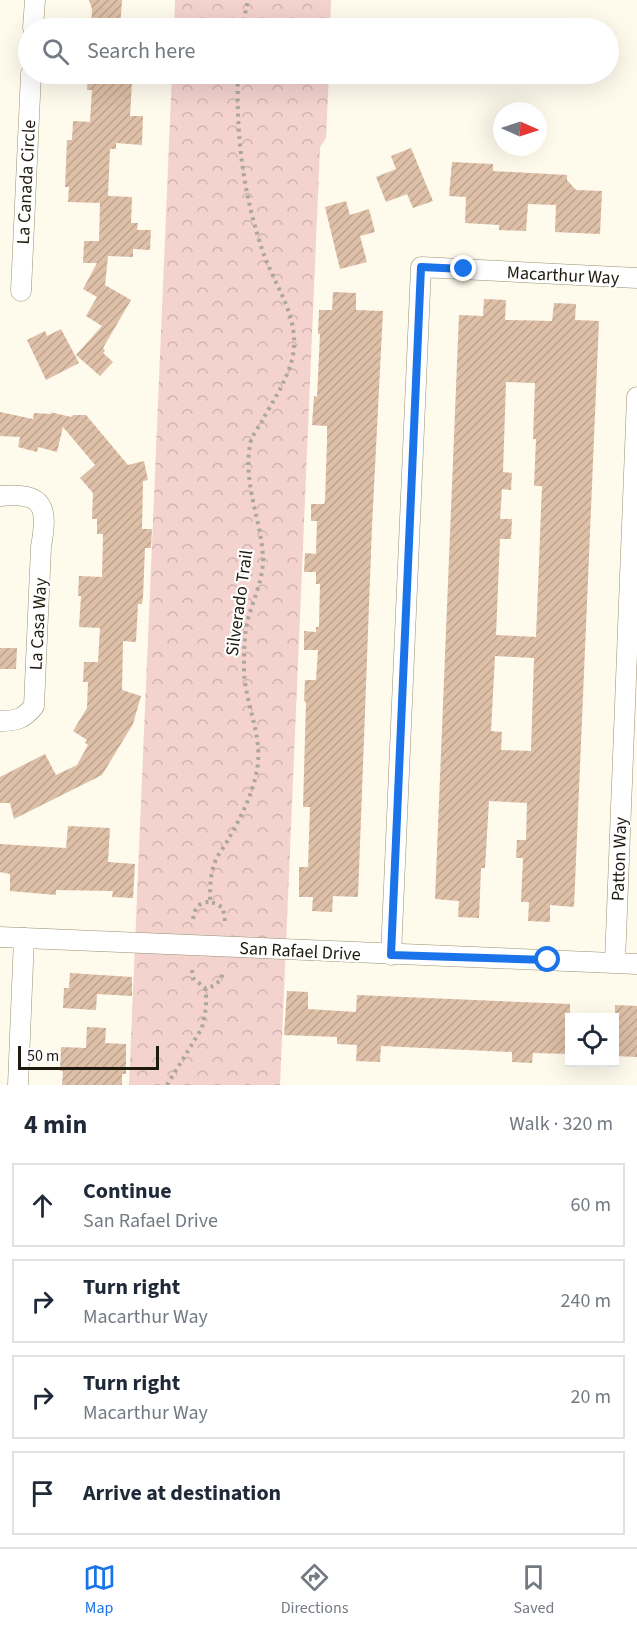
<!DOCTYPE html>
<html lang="en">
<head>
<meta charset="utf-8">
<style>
	body { margin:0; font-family:"Source Sans 3",sans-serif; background:#f6f6f7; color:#1f2937 }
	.controls { position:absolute; right:18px; bottom:18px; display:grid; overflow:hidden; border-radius:0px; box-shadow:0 6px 24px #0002 }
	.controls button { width:54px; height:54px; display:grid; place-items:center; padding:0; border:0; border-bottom:2px solid #e0e1e3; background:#fff; color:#1f2937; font:30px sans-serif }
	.compass { position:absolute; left:493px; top:102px; width:54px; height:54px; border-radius:50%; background:#fff; box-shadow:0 6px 24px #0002; rotate:93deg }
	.scale { position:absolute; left:18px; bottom:15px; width:141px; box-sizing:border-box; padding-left:6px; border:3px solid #1e1b0e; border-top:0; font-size:16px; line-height:21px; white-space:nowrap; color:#1e1b0e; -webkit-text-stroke:4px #fff; paint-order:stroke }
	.stop { position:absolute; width:18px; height:18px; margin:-14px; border:4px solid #1a73e8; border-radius:50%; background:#fff }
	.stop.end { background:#1a73e8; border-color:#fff; box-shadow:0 2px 6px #0008 }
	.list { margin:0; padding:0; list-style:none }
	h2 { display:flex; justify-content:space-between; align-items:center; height:78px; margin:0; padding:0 24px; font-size:26px }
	h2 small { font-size:20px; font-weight:400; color:#747a83 }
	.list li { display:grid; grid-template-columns:39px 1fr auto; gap:18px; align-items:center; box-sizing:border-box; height:84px; margin:0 12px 12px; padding:0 12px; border:2px solid #e0e1e3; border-radius:0px }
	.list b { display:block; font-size:22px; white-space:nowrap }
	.list p { margin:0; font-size:20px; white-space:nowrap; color:#747a83 }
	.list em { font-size:20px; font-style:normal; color:#747a83 }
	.icon { flex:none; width:33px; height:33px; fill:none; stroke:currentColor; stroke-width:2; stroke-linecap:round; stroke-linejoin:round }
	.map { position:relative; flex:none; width:637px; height:1085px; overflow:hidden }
	.search { position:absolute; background:#fff; box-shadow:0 6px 24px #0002; left:18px; right:18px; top:18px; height:66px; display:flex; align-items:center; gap:15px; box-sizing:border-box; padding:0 21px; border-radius:33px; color:#747a83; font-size:22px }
	.sheet { height:462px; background:#fff }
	nav { display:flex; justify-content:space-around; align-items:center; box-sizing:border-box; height:84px; border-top:2px solid #e0e1e3; background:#fff; font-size:16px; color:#747a83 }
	nav a { display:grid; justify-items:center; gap:3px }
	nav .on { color:#1a73e8 }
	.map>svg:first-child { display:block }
	.park { fill:url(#park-crowns) }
	.building { fill:url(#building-hatch); fill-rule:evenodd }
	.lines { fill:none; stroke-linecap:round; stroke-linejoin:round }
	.street-casing { stroke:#999170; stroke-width:21 }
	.path { stroke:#aba89a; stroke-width:4; stroke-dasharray:3 4.5; stroke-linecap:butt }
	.street { stroke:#fff; stroke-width:20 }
	.route { stroke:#1a73e8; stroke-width:8 }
	.labels { text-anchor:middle; stroke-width:4.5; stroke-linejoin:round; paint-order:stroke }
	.street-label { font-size:18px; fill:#1e1b0e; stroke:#fff }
</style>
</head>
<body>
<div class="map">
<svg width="637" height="1085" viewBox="0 0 637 1085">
	<defs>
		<pattern id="park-crowns" width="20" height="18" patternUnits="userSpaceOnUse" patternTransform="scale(1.5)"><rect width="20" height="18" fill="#f4d2ce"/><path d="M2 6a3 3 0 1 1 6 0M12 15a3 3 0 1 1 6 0" fill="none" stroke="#d1b4b0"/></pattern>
		<pattern id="building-hatch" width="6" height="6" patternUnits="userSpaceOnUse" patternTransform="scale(1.5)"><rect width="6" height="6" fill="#debfa7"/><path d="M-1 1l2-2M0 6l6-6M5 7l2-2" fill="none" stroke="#bea48f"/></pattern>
	</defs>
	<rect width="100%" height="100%" fill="#fefaec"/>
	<!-- park -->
	<g class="park">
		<polygon points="175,0 331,0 330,28 174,28"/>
		<polygon points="172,74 329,74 326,138 320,147 280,1085 129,1085"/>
	</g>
	<!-- building -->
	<g class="building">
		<polygon points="89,0 122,0 120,28 91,28 92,9"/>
		<polygon points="88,74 118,74 118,81 132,82 130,116 143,116 142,145 116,143 116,149 110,149 108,196 132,197 131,223 138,223 137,230 151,230 150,250 133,249 133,257 108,256 105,285 131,300 103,348 105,351 103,353 113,362 100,376 76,355 102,326 86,316 97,297 83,289 97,263 83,263 84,241 99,241 100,203 68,202 69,187 65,187 67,140 72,140 73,121 90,122 92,90 87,90"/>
		<polygon points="411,148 433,201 413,208 407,194 386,202 376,177 396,169 391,156"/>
		<polygon points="452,162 493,164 493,171 567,175 567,180 576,190 602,191 600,234 555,232 556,205 528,204 526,231 499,230 499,225 465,223 466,197 449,196"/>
		<polygon points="346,201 350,215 369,209 375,232 360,236 367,262 340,269 325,207"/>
		<polygon points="333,292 356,293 356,310 383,311 372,526 358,897 333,896 332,912 312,911 313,897 299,897 299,867 308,867 310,807 303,807 306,702 304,701 305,680 316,680 318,650 304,650 304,631 316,632 316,627 319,627 320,584 316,584 316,572 304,572 305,553 316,554 317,521 311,521 311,504 324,504 325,502 327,440 327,426 312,425 314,396 317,397 320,334 318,334 319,310 332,310"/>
		<path d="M484,299L506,300L505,320L552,321L554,303L576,304L575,320L599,321L574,907L550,905V922L528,921L529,902H521L523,858H516L517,840H526L527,803L489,801L485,868H481L479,918L458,917L459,901L435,899L459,315L483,316ZM506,382L535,383L533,439H536L534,486H542L536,637L496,635L500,539H511L512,519H500L502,489L511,490L512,473L503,472ZM495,656L534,658L531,751L501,750L502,732L491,731Z"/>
		<polygon points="61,329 79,363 46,380 27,340 45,331 47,336"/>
		<polygon points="0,412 33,419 34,413 52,414 50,412 71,417 73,415 86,415 128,465 144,461 148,480 143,481 142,529 152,529 151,548 145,548 143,597 142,604 138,604 136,642 123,641 122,690 141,696 133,724 102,775 14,819 10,803 0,803 0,777 45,754 56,775 77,765 88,745 85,743 87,740 73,731 87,708 88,682 83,682 84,662 98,662 100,628 79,627 81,596 78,596 79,576 102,577 103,534 97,534 97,519 92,519 93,493 80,478 95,465 63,427 57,452 38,447 37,452 18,447 20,437 0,436"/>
		<polygon points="0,648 17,648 16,669 0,669"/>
		<polygon points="68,826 110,828 108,862 135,864 133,898 112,897 113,891 56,890 56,895 10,891 10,874 0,872 0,844 66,848"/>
		<polygon points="70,973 132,977 132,996 97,994 96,1010 63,1008 64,988 69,988"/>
		<polygon points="287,991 308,992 308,1009 356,1012 357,995 570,1004 570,1054 533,1053 532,1063 512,1062 512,1052 381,1046 380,1062 356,1061 357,1045 337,1044 337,1037 284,1035"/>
		<polygon points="615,1005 637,1006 637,1057 615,1056"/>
		<polygon points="87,1027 106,1028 105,1043 126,1044 126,1074 122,1074 122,1085 62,1085 63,1071 60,1071 61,1047 86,1048"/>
	</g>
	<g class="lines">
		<defs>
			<g id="street">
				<polyline points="33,28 35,0"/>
				<polyline points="21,291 31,74"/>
				<path d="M0,496C45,492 48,507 41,547L34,706C24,719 16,721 0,721"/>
				<polyline points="0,937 637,964"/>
				<polyline points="391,955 421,267 637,278"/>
				<polyline points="615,962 637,397"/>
				<polyline points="18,1085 24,938"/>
			</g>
		</defs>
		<!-- street casing -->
		<use href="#street" class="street-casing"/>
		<!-- path -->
		<g class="path">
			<polyline points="242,28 248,0"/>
			<path d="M193,919C195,908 198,902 210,902"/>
			<path d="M225,921L223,908L217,904L210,902C210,889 210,874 215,862C218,854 225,846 229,838C242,815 255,790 258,763C261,731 244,700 244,668C244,653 244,638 247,623C252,602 264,579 263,557C261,519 243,484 250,445C251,437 258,428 262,421C274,399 293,372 294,346C296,312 274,284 263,252C243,194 236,135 238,74"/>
			<path d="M192,970L193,978L206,989C216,985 221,982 223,972"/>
			<polyline points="167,1085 202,1028 206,1008 206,989"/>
		</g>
		<!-- street -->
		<use href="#street" class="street"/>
	</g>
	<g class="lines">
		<!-- route -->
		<polyline class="route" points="464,269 421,267 391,955 548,960"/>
	</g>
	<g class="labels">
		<!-- street labels -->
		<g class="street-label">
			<text transform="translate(26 182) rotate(-87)" y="6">La Canada Circle</text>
			<text transform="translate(563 275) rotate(3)" y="6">Macarthur Way</text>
			<text transform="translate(239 603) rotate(-82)" y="6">Silverado Trail</text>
			<text transform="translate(38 624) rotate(-87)" y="6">La Casa Way</text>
			<text transform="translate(619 859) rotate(-88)" y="6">Patton Way</text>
			<text transform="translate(300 951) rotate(3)" y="6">San Rafael Drive</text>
		</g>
	</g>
</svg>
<div class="controls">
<button><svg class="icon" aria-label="locate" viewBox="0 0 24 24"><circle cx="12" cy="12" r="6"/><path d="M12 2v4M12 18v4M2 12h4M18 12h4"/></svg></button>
</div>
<svg class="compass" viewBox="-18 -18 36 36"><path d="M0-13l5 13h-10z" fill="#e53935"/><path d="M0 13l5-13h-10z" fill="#747a83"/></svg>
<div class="scale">50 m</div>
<div class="stop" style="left:548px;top:960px"></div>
<div class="stop end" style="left:464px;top:269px"></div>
<div class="search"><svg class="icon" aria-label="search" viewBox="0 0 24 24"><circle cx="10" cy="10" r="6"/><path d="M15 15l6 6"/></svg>Search here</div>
</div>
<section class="sheet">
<h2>4 min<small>Walk · 320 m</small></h2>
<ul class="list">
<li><svg class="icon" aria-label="ahead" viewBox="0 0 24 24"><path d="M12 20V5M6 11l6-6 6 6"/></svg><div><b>Continue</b><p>San Rafael Drive</p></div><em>60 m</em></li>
<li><svg class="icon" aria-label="right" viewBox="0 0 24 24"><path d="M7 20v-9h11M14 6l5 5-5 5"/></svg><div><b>Turn right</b><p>Macarthur Way</p></div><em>240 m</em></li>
<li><svg class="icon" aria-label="right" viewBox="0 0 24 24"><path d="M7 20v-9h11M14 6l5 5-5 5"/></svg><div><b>Turn right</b><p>Macarthur Way</p></div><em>20 m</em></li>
<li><svg class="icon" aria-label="arrive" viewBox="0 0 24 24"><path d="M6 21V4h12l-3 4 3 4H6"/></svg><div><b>Arrive at destination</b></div></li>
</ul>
</section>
<nav>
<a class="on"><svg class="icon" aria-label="map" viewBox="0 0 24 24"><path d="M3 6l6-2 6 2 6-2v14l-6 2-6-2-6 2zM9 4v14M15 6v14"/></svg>Map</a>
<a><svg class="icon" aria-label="directions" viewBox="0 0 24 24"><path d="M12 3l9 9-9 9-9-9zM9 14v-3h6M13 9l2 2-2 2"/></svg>Directions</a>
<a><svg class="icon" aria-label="saved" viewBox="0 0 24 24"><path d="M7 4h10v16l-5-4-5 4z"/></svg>Saved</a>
</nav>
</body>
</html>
